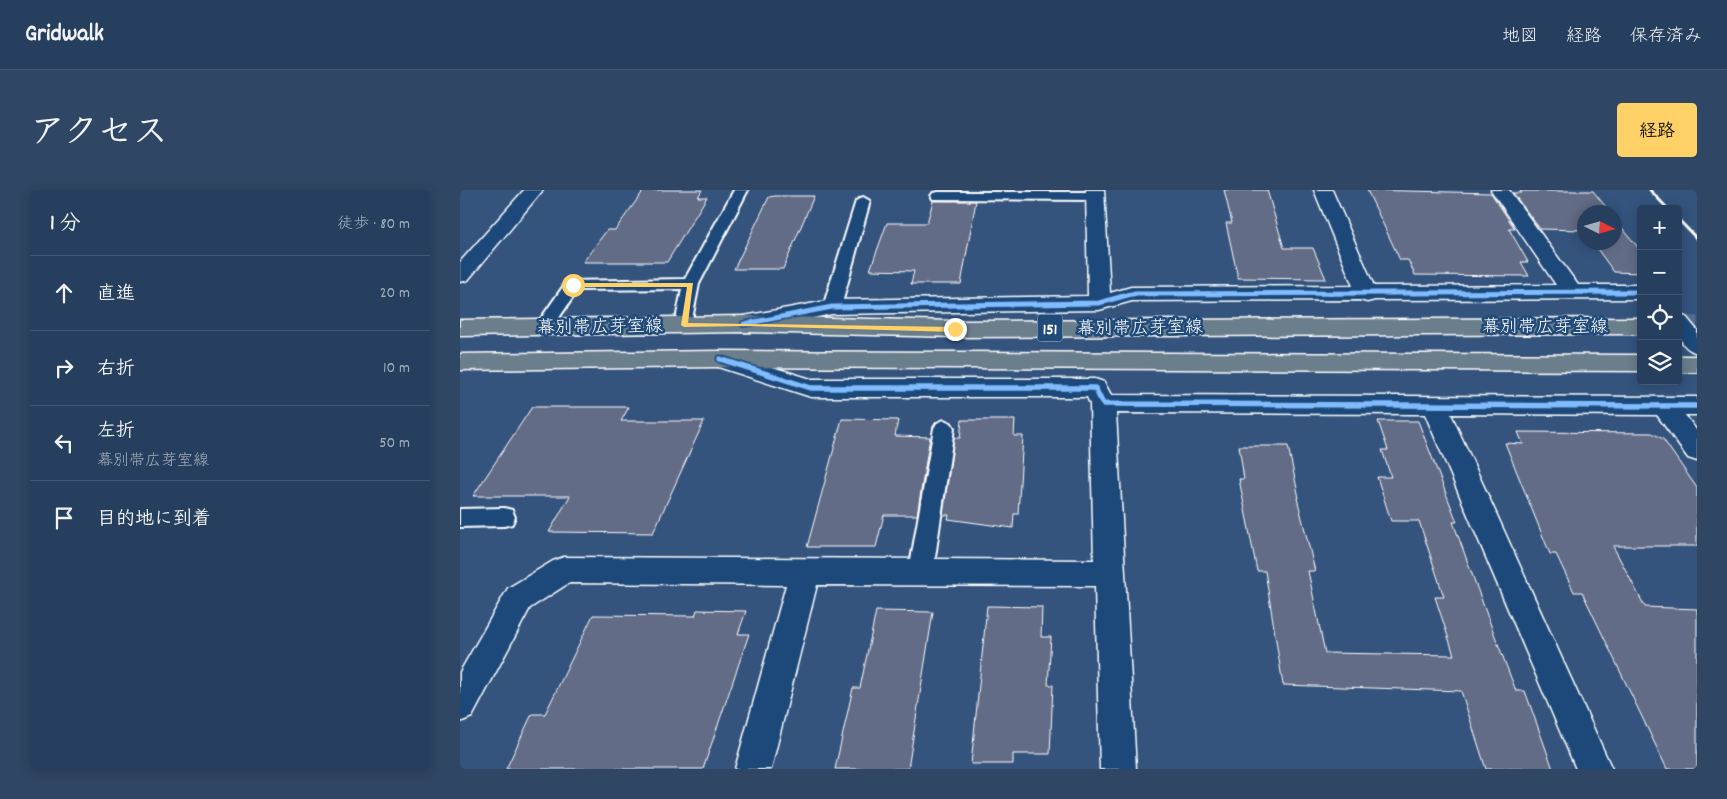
<!DOCTYPE html>
<html lang="ja">
<head>
<meta charset="utf-8">
<style>
	body { margin:0; font-family:Dekko,"Klee One",sans-serif; background:#2f4664; color:#f1f3f6 }
	.controls { position:absolute; right:15px; top:15px; display:grid; overflow:hidden; border-radius:5px; box-shadow:0 2px 12px #0003 }
	.controls button { width:45px; height:45px; display:grid; place-items:center; padding:0; border:0; border-bottom:1px solid #435873; background:#273f5e; color:#f1f3f6; font:25px sans-serif }
	.compass { position:absolute; left:1117px; top:15px; width:45px; height:45px; border-radius:50%; background:#273f5e; box-shadow:0 2px 12px #0003; rotate:95deg }
	.stop { position:absolute; width:15px; height:15px; margin:-11px; border:4px solid #ffd166; border-radius:50%; background:#fff }
	.stop.end { background:#ffd166; border-color:#fff; box-shadow:0 1px 5px #0008 }
	.list { margin:0; padding:0; list-style:none }
	h2 { display:flex; justify-content:space-between; align-items:center; height:65px; margin:0; padding:0 20px; font-size:21px }
	h2 small { font-size:16px; font-weight:400; color:#a4afbc }
	.list li { display:grid; grid-template-columns:32px 1fr auto; gap:15px; align-items:center; box-sizing:border-box; height:75px; padding:0 20px; border-top:1px solid #435873 }
	.list b { display:block; font-size:19px; white-space:nowrap }
	.list p { margin:0; font-size:16px; white-space:nowrap; color:#a4afbc }
	.list em { font-size:16px; font-style:normal; color:#a4afbc }
	.icon { flex:none; width:28px; height:28px; fill:none; stroke:currentColor; stroke-width:2; stroke-linecap:round; stroke-linejoin:round }
	.map { position:relative; flex:none; width:1237px; height:579px; overflow:hidden; border-radius:5px }
	header { display:flex; align-items:center; gap:30px; box-sizing:border-box; height:70px; padding:0 25px; background:#273f5e; border-bottom:1px solid #435873 }
	header strong { font-size:24px }
	nav { display:flex; gap:28px; margin-inline-start:auto; font-size:18px }
	.intro { display:flex; align-items:center; justify-content:space-between; box-sizing:border-box; height:120px; padding:0 30px }
	h1 { margin:0; font-size:35px }
	.button { padding:12px 22px; border-radius:5px; background:#ffd166; color:#111; font-size:18px; font-weight:700 }
	main { display:flex; gap:30px; padding:0 30px }
	aside { flex:1; background:#273f5e; border-radius:5px; box-shadow:0 2px 12px #0003 }
	.map>svg:first-child { display:block }
	.building { fill:#646c86; stroke:#fff }
	.lines { fill:none; stroke-linecap:round; stroke-linejoin:round }
	.primary-tunnel { stroke:#526e91; stroke-width:21; stroke-dasharray:21 11; stroke-linecap:butt }
	.lane-casing { stroke:#fff; stroke-width:4 }
	.street-casing { stroke:#fff; stroke-width:3 }
	.secondary-casing { stroke:#fff; stroke-width:3 }
	.primary-casing { stroke:#fff; stroke-width:3 }
	.lane { fill:#1f4a7a; fill-rule:evenodd }
	.street { fill:#1f4a7a; fill-rule:evenodd }
	.secondary { fill:#1f4a7a; fill-rule:evenodd }
	.primary { fill:#6b7e8b; fill-rule:evenodd }
	.rail { stroke:#fff; stroke-width:3 }
	.cycleway-far1-casing { stroke:#1f4a7a; stroke-width:8 }
	.cycleway-casing { stroke:#1f4a7a; stroke-width:9 }
	.cycleway-far1 { stroke:#80bcff; stroke-width:5 }
	.cycleway { stroke:#80bcff; stroke-width:5.5 }
	.route { fill:#ffd166 }
	.labels { text-anchor:middle; stroke-width:5; stroke-linejoin:round; paint-order:stroke }
	.shield { fill:#1f4a7a; stroke:#bcc9d7; stroke-width:1 }
	.shield-label { font-size:16px; font-weight:bold; fill:#fff }
	.street-label { font-size:18px; fill:#fff; stroke:#1f4a7a }
</style>
</head>
<body>
<header>
<strong>Gridwalk</strong>
<nav><a>地図</a><a>経路</a><a>保存済み</a></nav>
</header>
<div class="intro"><h1>アクセス</h1><a class="button">経路</a></div>
<main>
<aside>
<h2>1 分<small>徒歩 · 80 m</small></h2>
<ul class="list">
<li><svg class="icon" aria-label="ahead" viewBox="0 0 24 24"><path d="M12 20V5M6 11l6-6 6 6"/></svg><div><b>直進</b></div><em>20 m</em></li>
<li><svg class="icon" aria-label="right" viewBox="0 0 24 24"><path d="M7 20v-9h11M14 6l5 5-5 5"/></svg><div><b>右折</b></div><em>10 m</em></li>
<li><svg class="icon" aria-label="left" viewBox="0 0 24 24"><path d="M17 20v-9H6M10 6l-5 5 5 5"/></svg><div><b>左折</b><p>幕別帯広芽室線</p></div><em>50 m</em></li>
<li><svg class="icon" aria-label="arrive" viewBox="0 0 24 24"><path d="M6 21V4h12l-3 4 3 4H6"/></svg><div><b>目的地に到着</b></div></li>
</ul>
</aside>
<div class="map">
<svg width="1237" height="579" viewBox="0 0 1237 579">
	<rect width="100%" height="100%" fill="#34547e"/>
	<filter id="ink" filterUnits="userSpaceOnUse"><feTurbulence type="fractalNoise" baseFrequency=".02" numOctaves="2"/><feDisplacementMap in="SourceGraphic" scale="10" xChannelSelector="R" yChannelSelector="G"/><feConvolveMatrix kernelMatrix="1 2 1 2 8 2 1 2 1" color-interpolation-filters="sRGB"/></filter>
	<g filter="url(#ink)">
		<!-- building -->
		<g class="building">
			<polygon points="184,0 242,0 238,7 247,7 207,72 123,72 147,40 155,40"/>
			<polygon points="764,0 807,0 824,58 853,58 866,89 778,88 766,33 772,33"/>
			<polygon points="907,0 1031,3 1055,39 1049,39 1068,72 1061,72 1069,86 955,85 948,70 940,70"/>
			<polygon points="1060,1 1133,1 1150,22 1124,22 1124,43 1123,40 1080,39 1053,3 1062,3"/>
			<polygon points="315,6 354,6 323,79 274,79 309,7"/>
			<polygon points="473,11 516,11 501,94 451,94 454,81 410,80 427,33 467,33"/>
			<polygon points="1154,28 1181,61 1181,83 1154,82 1132,52 1154,52"/>
			<polygon points="72,217 169,217 161,231 244,231 193,343 89,342 110,306 13,306"/>
			<polygon points="382,229 438,230 435,246 470,247 457,325 424,325 416,357 347,357"/>
			<polygon points="502,230 555,230 554,246 563,246 558,324 554,324 553,338 488,329 489,325 483,325 494,248 500,248"/>
			<polygon points="918,231 958,231 997,332 993,332 1027,425 1056,501 1065,501 1093,579 1026,579 1001,501 823,495 805,381 797,381 779,289 784,289 779,256 828,256 839,308 837,308 855,381 848,381 865,463 994,465 975,407 984,407 959,331 931,331 917,287 931,287 922,260 928,260"/>
			<polygon points="1058,242 1192,243 1203,249 1237,298 1237,356 1153,356 1185,417 1237,419 1237,579 1207,579 1122,402 1114,402 1096,364 1090,364 1045,253 1063,254"/>
			<polygon points="527,416 582,417 581,447 591,447 588,495 593,495 590,564 553,564 553,574 511,574"/>
			<polygon points="237,420 286,421 278,444 289,444 243,579 46,579 72,524 85,524 133,425 235,426"/>
			<polygon points="416,421 473,422 448,579 375,579 393,498 400,498"/>
		</g>
		<g class="lines">
			<!-- primary-tunnel -->
			<polyline class="primary-tunnel" points="1218,136 1237,137"/>
			<defs>
				<g id="lane">
					<polygon points="274,0 288,0 239,94 230,139 218,139 215,135 222,99 118,100 90,141 78,141 75,137 107,91 225,89"/>
					<polygon points="478,2 635,2 642,6 635,10 473,9 471,6 473,3"/>
					<polygon points="403,7 410,11 381,117 378,121 366,121 363,117 396,11"/>
					<polygon points="484,230 491,233 494,238 473,381 469,388 461,391 453,388 449,381 474,238 477,233"/>
					<polygon points="44,318 52,320 55,327 52,334 44,336 0,337 0,319"/>
				</g>
				<g id="street">
					<polygon points="626,0 644,0 650,103 671,97 893,96 854,0 872,0 914,96 1096,95 1031,0 1049,0 1118,95 1181,95 1181,109 915,110 907,112 900,110 672,111 639,120 372,124 284,142 276,139 273,134 276,129 284,126 372,110 628,106"/>
					<path d="M1218,125L1226,127L1237,140V163C1218,157 1218,142 1218,125Z"/>
					<polygon points="260,161 351,189 635,189 644,192 651,205 1237,207 1237,225 1225,225 1237,241 1237,271 1228,268 1197,225 991,224 1152,579 1116,579 965,224 656,223 676,579 640,579 635,396 357,395 311,579 275,579 326,395 109,393 70,418 12,527 0,532 0,482 48,398 93,371 104,367 634,370 630,214 627,207 351,207 252,175 248,169 252,163"/>
				</g>
				<polygon id="secondary" points="64,0 83,0 8,90 0,92 0,72"/>
				<g id="primary">
					<polygon points="284,126 495,131 1181,128 1181,144 495,147 284,142 0,146 0,130"/>
					<polygon points="260,161 1181,165 1181,181 260,177 0,180 0,164"/>
					<rect x="1218" y="166" width="19" height="16"/>
				</g>
			</defs>
			<!-- lane casing -->
			<use href="#lane" class="lane-casing"/>
			<!-- street casing -->
			<use href="#street" class="street-casing"/>
			<!-- secondary casing -->
			<use href="#secondary" class="secondary-casing"/>
			<!-- primary casing -->
			<use href="#primary" class="primary-casing"/>
			<!-- lane -->
			<use href="#lane" class="lane"/>
			<!-- street -->
			<use href="#street" class="street"/>
			<!-- secondary -->
			<use href="#secondary" class="secondary"/>
			<!-- primary -->
			<use href="#primary" class="primary"/>
			<!-- rail -->
			<g class="rail">
				<polyline points="1190,0 1208,19"/>
				<polyline points="1218,29 1237,49"/>
			</g>
			<defs>
				<polyline id="cycleway-far1" points="284,134 372,117 639,113 671,104 1181,102"/>
				<polyline id="cycleway" points="260,169 351,198 635,198 643,214 1237,216"/>
			</defs>
			<!-- cycleway-far1 casing -->
			<use href="#cycleway-far1" class="cycleway-far1-casing"/>
			<!-- cycleway casing -->
			<use href="#cycleway" class="cycleway-casing"/>
			<!-- cycleway-far1 -->
			<use href="#cycleway-far1" class="cycleway-far1"/>
			<!-- cycleway -->
			<use href="#cycleway" class="cycleway"/>
		</g>
	</g>
	<!-- route -->
	<polygon class="route" points="233,93 228,133 495,137 499,139 495,142 284,136 224,137 221,135 227,97 113,97 110,95 113,93"/>
	<g class="labels">
		<!-- shield labels -->
		<rect class="shield" x="577.5" y="124.5" width="25" height="27" rx="4"/>
		<g class="shield-label">
			<text x="590" y="144">151</text>
		</g>
		<!-- street labels -->
		<g class="street-label">
			<text transform="translate(140 136) rotate(-1)" y="6">幕別帯広芽室線</text>
			<text x="1085" y="142">幕別帯広芽室線</text>
			<text transform="translate(680 137) rotate(-1)" y="6">幕別帯広芽室線</text>
		</g>
	</g>
</svg>
<div class="controls">
<button>+</button>
<button>−</button>
<button><svg class="icon" aria-label="locate" viewBox="0 0 24 24"><circle cx="12" cy="12" r="6"/><path d="M12 2v4M12 18v4M2 12h4M18 12h4"/></svg></button>
<button><svg class="icon" aria-label="layers" viewBox="0 0 24 24"><path d="M12 4l9 5-9 5-9-5zM3 14l9 5 9-5"/></svg></button>
</div>
<svg class="compass" viewBox="-18 -18 36 36"><path d="M0-13l5 13h-10z" fill="#e53935"/><path d="M0 13l5-13h-10z" fill="#a4afbc"/></svg>
<div class="stop" style="left:113px;top:95px"></div>
<div class="stop end" style="left:495px;top:139px"></div>
</div>
</main>
</body>
</html>
